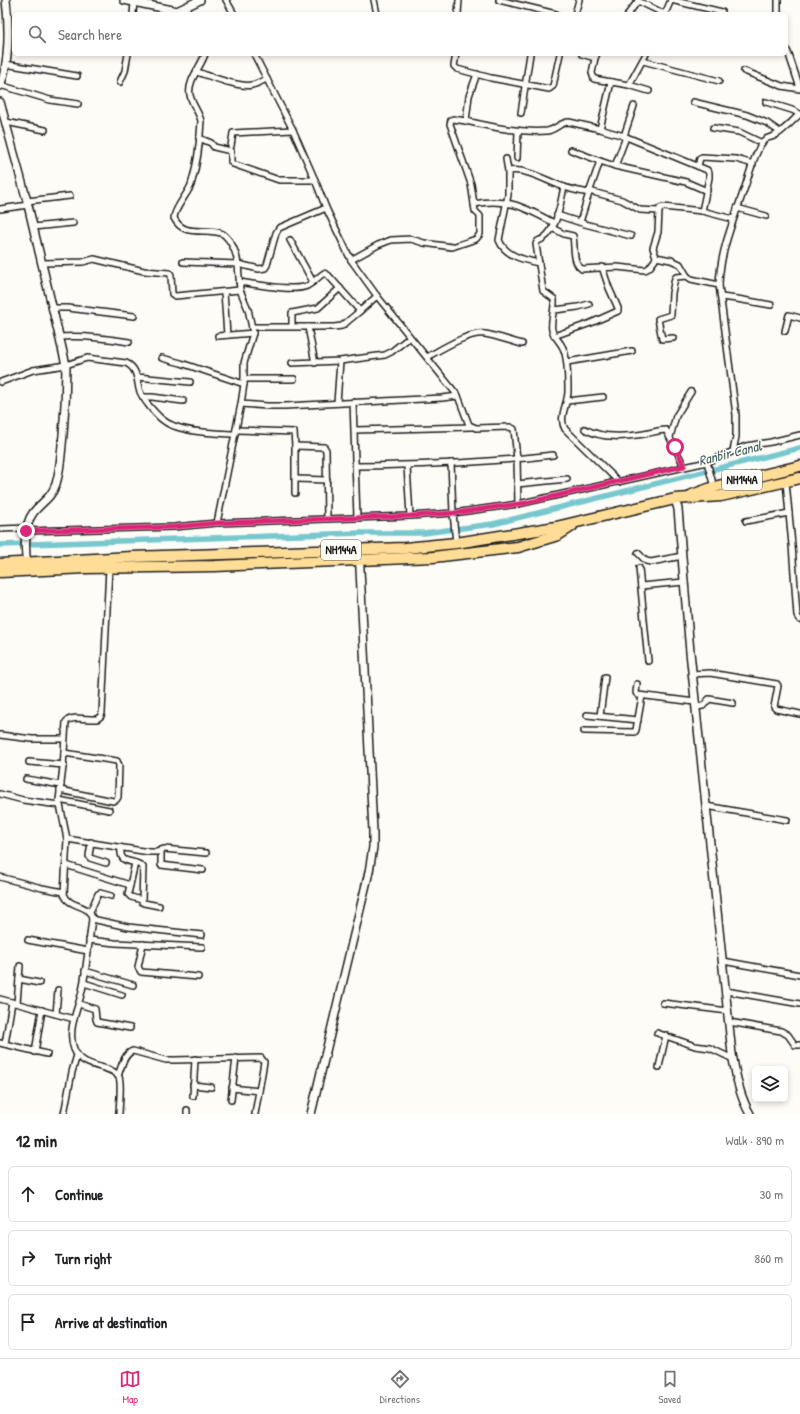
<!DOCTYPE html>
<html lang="en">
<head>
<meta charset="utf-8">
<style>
	body { margin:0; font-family:"Patrick Hand",sans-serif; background:#f6f6f6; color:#202124 }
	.controls { position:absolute; right:12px; bottom:12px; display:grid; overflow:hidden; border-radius:6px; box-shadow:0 2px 6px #0003 }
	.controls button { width:36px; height:36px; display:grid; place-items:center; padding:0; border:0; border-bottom:1px solid #e0e0e0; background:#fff; color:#202124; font:20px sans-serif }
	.stop { position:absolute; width:12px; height:12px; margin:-9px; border:3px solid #db2777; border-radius:50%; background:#fff }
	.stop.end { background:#db2777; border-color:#fff; box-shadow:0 1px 4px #0008 }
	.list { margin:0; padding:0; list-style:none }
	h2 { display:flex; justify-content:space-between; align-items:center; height:52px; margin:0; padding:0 16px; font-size:17px }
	h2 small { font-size:13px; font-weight:400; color:#757577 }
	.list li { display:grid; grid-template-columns:26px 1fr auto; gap:12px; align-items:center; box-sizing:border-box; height:56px; margin:0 8px 8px; padding:0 8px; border:1px solid #e0e0e0; border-radius:6px }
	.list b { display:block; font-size:15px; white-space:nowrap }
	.list em { font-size:13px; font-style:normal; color:#757577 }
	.icon { flex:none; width:22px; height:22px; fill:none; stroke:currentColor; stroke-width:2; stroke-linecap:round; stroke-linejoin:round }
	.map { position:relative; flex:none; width:800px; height:1114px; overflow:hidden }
	.search { position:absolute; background:#fff; box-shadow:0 2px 6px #0003; left:12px; right:12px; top:12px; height:44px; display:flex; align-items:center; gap:10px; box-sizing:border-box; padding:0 14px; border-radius:6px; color:#757577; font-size:15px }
	.sheet { height:244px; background:#fff }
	nav { display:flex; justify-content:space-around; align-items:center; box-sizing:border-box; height:56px; border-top:1px solid #e0e0e0; background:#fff; font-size:11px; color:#757577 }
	nav a { display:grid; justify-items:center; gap:2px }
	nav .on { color:#db2777 }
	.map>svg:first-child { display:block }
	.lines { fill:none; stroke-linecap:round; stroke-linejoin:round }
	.canal { stroke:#77c8ce; stroke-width:5.5 }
	.street-casing { stroke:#1c1c1c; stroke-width:8 }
	.secondary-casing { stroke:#1c1c1c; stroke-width:10 }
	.highway-casing { stroke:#1c1c1c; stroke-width:13 }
	.street { stroke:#fdfcf7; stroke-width:5 }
	.secondary { stroke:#fdfcf7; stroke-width:7 }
	.highway { stroke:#ffdd96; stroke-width:10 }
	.route { stroke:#db2777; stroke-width:5 }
	.labels { text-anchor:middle; stroke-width:3; stroke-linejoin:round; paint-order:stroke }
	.shield { fill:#fdfcf7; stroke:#605f5e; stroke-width:1 }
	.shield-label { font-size:12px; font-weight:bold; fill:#1c1c1c }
	.water-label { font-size:14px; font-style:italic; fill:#406163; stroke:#fdfcf7 }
</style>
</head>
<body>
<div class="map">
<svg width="800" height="1114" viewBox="0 0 800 1114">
	<rect width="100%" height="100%" fill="#fdfcf7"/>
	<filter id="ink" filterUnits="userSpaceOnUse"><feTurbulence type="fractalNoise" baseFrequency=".025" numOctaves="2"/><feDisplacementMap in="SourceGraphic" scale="8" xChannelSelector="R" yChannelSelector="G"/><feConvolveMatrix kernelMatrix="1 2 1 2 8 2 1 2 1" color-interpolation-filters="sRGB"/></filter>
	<g filter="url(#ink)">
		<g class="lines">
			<!-- canal -->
			<polyline class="canal" points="0,545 360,533 424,533 493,524 800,448"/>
			<defs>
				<g id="street">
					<polyline points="226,0 234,14"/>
					<polyline points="374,0 377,14"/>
					<polyline points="499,0 556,14"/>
					<polyline points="671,0 722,12"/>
					<polyline points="778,0 778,14"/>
					<polyline points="133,14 134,2"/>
					<polyline points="458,14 459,0"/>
					<polyline points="575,14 579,0"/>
					<polyline points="628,14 638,1 665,14"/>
					<polyline points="665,14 671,0"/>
					<polyline points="786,48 789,55 800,88"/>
					<polyline points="254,54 293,130 315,180"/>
					<polyline points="456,54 454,66 457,69 491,78 549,89 553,86 560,54"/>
					<polyline points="582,54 595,58 597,54"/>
					<polyline points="595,58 592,73 594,79 629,85 649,91"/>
					<polyline points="643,61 719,81"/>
					<polyline points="5,64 77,76"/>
					<polyline points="744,71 782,86 800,89"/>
					<path d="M197,72C210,76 239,88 252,85C257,84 262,81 267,79"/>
					<path d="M477,74L469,96L466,121C492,127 520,133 547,131C556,130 560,122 569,122L600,129L624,136"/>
					<polyline points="120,82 125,71 128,54"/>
					<polyline points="0,85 50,100 78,104"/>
					<polyline points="629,85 646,54"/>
					<polyline points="693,102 747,115 767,123 780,132"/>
					<polyline points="634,106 624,136 707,170 709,173 709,178 702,211 733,219"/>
					<polyline points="521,113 530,54"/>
					<path d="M466,121L453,119L451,120L450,124L471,184L474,204C507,197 526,208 554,223"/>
					<polyline points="6,122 45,130"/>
					<polyline points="713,128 739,132 762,143"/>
					<polyline points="600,129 611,82"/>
					<polyline points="199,138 211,143 214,147 231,151 231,162 233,164 279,180 315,180 326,208 351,260 377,296 458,396 469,425 476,428 510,427 514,429 517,459 518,504 453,513 456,543"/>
					<polyline points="231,146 233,133 293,130"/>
					<polyline points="571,150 600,161"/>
					<polyline points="517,158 518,131"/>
					<path d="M506,159L508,171V195L499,240C505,256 524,260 539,263"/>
					<polyline points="615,166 686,182 707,191"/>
					<polyline points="698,166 700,158 702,157 736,159 753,164"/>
					<path d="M508,171C528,168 546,181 564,187C572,190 580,191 589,193L600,161L615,166L626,137"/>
					<path d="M564,187C560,204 557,235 538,241L536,244L543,291L554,299C555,310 550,322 552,330C554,337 560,341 563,348C568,358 568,379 568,391C568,404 558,417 565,429L619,482"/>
					<polyline points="589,191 622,200 640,210 659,211"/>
					<polyline points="27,201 70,196"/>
					<polyline points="737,208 766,216"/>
					<polyline points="0,209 28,205"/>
					<polyline points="557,215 585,224 631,236"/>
					<polyline points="580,222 589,193"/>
					<polyline points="33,227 73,223"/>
					<path d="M552,228L564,234L573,236C575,246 572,263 582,269L617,267L645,270L649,268L655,260L656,257L653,248L658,232L659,211L660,208L663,207L702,211"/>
					<polyline points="290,240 313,282"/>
					<polyline points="656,257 671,260 680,264 687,276 691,279 719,285"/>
					<polyline points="351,260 378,245 391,240 411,239 424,243 452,247 476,239 480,234 480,216 475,211 474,204"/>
					<path d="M183,262L238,264C237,256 235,250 231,243C229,240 226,236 223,234C207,226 184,239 174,218C174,209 187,195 191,185C197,166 200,142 201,121C199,112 192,105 190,95C187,81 201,67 205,54"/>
					<polyline points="43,263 83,262 94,259 144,271 170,273 171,275 172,294 175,296 240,290"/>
					<path d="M239,282C254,284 294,292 307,286C313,283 318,277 324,273L328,275L360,311L377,296"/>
					<polyline points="224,292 227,335"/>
					<polyline points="721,297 737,299 771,305"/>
					<polyline points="52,308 68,308 134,316"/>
					<polyline points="555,310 578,307 589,304"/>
					<polyline points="292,326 292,313 318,308 340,288"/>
					<polyline points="252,327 308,327 315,363"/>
					<polyline points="308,327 334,327 342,326 360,311"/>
					<polyline points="785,331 789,315 800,318"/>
					<polyline points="218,336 253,333"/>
					<polyline points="554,336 591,323 618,311 618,308 609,288 602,267"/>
					<path d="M59,337C83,335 106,338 129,342"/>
					<polyline points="673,338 662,339 658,319 671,315 672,293 675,278 676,277 687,276"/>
					<path d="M427,357C442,349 468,332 485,334C497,336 510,341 522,344"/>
					<polyline points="162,358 181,363 244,384"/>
					<polyline points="567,362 632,351"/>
					<polyline points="292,363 340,361 385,355 391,352 410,337"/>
					<polyline points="137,377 190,382"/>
					<polyline points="244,379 294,379"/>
					<path d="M1,382L33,370L66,365L87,358L126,363C137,368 137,379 139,389C141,396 146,402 150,407C157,415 164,423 174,426C193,433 215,433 235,434"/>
					<polyline points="143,397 152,397 183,401"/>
					<polyline points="567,401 603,397"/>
					<polyline points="353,402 357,518"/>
					<polyline points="337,403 340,361"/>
					<polyline points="241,404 267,406 285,406 442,398 458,396"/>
					<path d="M585,429C602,439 625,437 644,434C651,433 659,430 666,430L684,466"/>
					<polyline points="236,430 294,432 295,446 295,493"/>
					<polyline points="355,430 471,427"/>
					<polyline points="670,437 676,416 691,392"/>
					<polyline points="295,446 324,447 326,450 327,519"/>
					<path d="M733,451L736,437V415L719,285C720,251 734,219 745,187C750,172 754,154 763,141C767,137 770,138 774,136C784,131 792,121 800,114L792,110L766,102"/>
					<polyline points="707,462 714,487"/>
					<path d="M356,466C422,465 488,463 553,455"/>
					<polyline points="407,466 410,516"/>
					<polyline points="296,479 327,480"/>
					<polyline points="786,482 792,545 797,616 800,620"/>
					<polyline points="517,484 567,479"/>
					<polyline points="518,504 707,462 746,446 771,442 800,435"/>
					<polyline points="746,521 789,513"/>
					<polyline points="217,523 241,404 244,384 244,363 253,333 248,309 240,290 238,264 259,269 265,268 267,265 276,233 279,228 326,208"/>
					<polyline points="0,529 27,528"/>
					<polyline points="26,531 174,527 217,523 410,516 453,513 451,463"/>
					<polyline points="638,553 646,561 651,562 682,556"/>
					<path d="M109,568L102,713L101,716L97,719C88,720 72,715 66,722L63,767L59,800L67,839L64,894C69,909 90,903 92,919C89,941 87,964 83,986C80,1006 66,1028 74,1049C82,1070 112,1064 119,1077C122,1085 119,1105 119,1114"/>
					<polyline points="639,568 648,661"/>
					<polyline points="641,586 684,582"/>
					<polyline points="692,674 710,673 777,684 778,686 774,707 776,709 800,714"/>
					<polyline points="637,684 636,693 638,695 695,702"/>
					<polyline points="696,707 703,706 709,699 733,703"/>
					<polyline points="587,715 638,720"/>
					<polyline points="600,716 605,677"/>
					<polyline points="584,731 635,732 636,730 642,696"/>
					<polyline points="0,735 32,739 64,739"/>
					<polyline points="29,762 64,765"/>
					<polyline points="26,779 61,785"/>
					<polyline points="60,790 113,801 116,800 118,797 119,765 117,761 64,753"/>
					<polyline points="0,794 23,800 59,805"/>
					<polyline points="59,800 109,810"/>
					<polyline points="706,806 787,820"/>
					<polyline points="67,839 149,852 157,852 164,849 206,853"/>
					<polyline points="91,842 89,856 90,858 106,863"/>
					<path d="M121,848C119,866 133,858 143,867L142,902L144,903L159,906"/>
					<polyline points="161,850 161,865 203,870"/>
					<polyline points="135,863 128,894 131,897 142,900"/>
					<polyline points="66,865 130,885"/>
					<polyline points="0,877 42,888 64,892"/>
					<polyline points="90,912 98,894 100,893 111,896"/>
					<polyline points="92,919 128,927 202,935"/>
					<polyline points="28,940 88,951"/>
					<polyline points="89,940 115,943 202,947"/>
					<polyline points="143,944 138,967 141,972 198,977"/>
					<polyline points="723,961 800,975"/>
					<polyline points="85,971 133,985"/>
					<polyline points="19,979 39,983"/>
					<polyline points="84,983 122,995"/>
					<polyline points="726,991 800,1004"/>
					<polyline points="0,999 74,1019"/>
					<polyline points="17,1003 20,966"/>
					<polyline points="663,1003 728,1011"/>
					<polyline points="79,1004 95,1009 96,1019 97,1022 130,1028"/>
					<polyline points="56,1014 58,990"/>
					<polyline points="729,1022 781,1031 788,1035 795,1045 800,1045"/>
					<polyline points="657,1033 695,1046 710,1048 733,1059"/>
					<polyline points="0,1043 47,1054"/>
					<polyline points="5,1044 12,1002"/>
					<polyline points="35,1052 42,1010"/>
					<polyline points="659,1067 666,1035"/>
					<path d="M118,1076C121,1068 124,1053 133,1051L166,1060H175L261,1058L264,1062L255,1114"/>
					<polyline points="193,1085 211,1087"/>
					<polyline points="232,1088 259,1091"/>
					<polyline points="193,1096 195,1059"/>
					<polyline points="231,1100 236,1058"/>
					<polyline points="64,1114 72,1072 77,1055"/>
					<polyline points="187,1114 187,1110"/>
				</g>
				<g id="secondary">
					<polyline points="124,0 177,11 200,0"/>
					<path d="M0,86C10,62 9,25 6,0"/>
					<path d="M0,102L27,201L66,365C66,388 65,412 63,435C61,452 61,468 56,484C50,500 42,501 33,513C23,526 25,550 27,567"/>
					<path d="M675,499L678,509L690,652L732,1054C736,1075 739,1095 750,1114"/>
					<polyline points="311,1114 369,872 373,847 373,831 359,549"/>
				</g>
				<g id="highway">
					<polyline points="692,495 714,487 800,466"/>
					<polyline points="0,564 132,557 405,548 456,543 556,527 675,499 721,496 800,478"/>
					<polyline points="0,572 86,568 215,566 433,557 518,547 558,535 572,526"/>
				</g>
			</defs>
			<!-- street casing -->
			<use href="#street" class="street-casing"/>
			<!-- secondary casing -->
			<use href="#secondary" class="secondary-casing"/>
			<!-- highway casing -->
			<use href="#highway" class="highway-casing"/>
			<!-- street -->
			<use href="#street" class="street"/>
			<!-- secondary -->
			<use href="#secondary" class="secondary"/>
			<!-- highway -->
			<use href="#highway" class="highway"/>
		</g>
	</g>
	<g class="lines" filter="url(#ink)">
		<!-- route -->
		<polyline class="route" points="26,531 174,527 217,523 410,516 454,513 526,503 684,466 675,447"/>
	</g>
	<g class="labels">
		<!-- shield labels -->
		<g class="shield">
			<rect x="722" y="470" width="40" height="20" rx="3"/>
			<rect x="321" y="540" width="40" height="20" rx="3"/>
		</g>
		<g class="shield-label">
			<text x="742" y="484">NH144A</text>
			<text x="341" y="554">NH144A</text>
		</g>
		<!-- water labels -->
		<g class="water-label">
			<text transform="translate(730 453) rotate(-14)" y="5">Ranbir Canal</text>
		</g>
	</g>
</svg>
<div class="controls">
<button><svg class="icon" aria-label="layers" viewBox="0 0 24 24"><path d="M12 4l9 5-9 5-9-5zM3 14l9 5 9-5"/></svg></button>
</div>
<div class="stop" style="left:675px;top:447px"></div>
<div class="stop end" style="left:26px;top:531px"></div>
<div class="search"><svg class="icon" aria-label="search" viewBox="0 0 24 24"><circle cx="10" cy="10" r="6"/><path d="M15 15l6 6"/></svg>Search here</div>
</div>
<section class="sheet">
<h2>12 min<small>Walk · 890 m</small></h2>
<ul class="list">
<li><svg class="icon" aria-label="ahead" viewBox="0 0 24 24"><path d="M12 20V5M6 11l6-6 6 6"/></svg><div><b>Continue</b></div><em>30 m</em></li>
<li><svg class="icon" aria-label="right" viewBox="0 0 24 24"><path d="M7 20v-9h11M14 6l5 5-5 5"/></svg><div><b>Turn right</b></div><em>860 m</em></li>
<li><svg class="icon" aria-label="arrive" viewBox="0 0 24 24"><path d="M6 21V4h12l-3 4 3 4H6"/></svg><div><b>Arrive at destination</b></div></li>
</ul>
</section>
<nav>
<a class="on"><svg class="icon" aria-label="map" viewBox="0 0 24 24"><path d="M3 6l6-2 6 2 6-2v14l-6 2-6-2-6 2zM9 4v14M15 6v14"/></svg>Map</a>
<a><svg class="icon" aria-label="directions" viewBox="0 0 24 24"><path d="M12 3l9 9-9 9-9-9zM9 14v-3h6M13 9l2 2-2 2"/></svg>Directions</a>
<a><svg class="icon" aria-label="saved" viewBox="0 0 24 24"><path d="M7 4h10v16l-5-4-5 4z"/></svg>Saved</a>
</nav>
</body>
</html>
